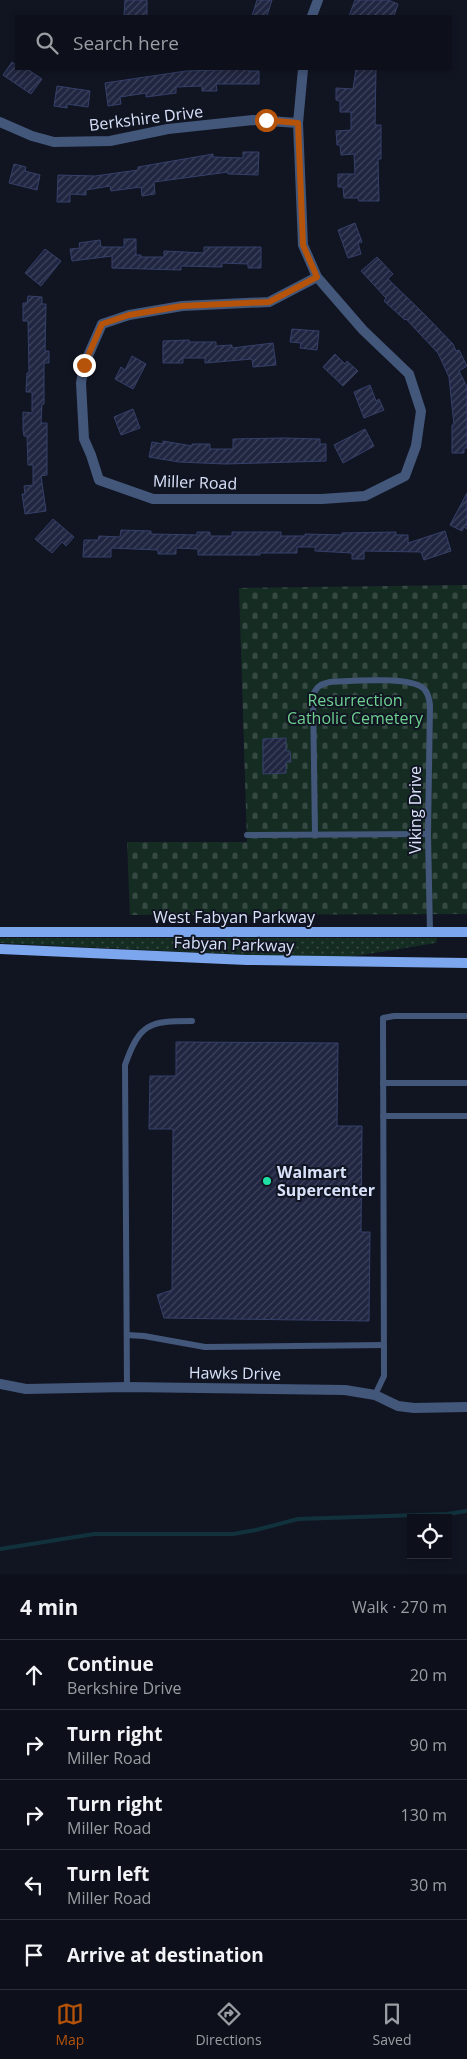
<!DOCTYPE html>
<html lang="en">
<head>
<meta charset="utf-8">
<style>
	body { margin:0; font-family:"Open Sans",sans-serif; background:#161923; color:#f1f3f6 }
	.controls { position:absolute; right:15px; bottom:15px; display:grid; overflow:hidden; border-radius:0px; box-shadow:0 2px 8px #0003 }
	.controls button { width:45px; height:45px; display:grid; place-items:center; padding:0; border:0; border-bottom:1px solid #2d3039; background:#0d101a; color:#f1f3f6; font:25px sans-serif }
	.stop { position:absolute; width:15px; height:15px; margin:-11px; border:4px solid #b45309; border-radius:50%; background:#fff }
	.stop.end { background:#b45309; border-color:#fff; box-shadow:0 1px 5px #0008 }
	.list { margin:0; padding:0; list-style:none }
	h2 { display:flex; justify-content:space-between; align-items:center; height:65px; margin:0; padding:0 20px; font-size:21px }
	h2 small { font-size:16px; font-weight:400; color:#9a9da2 }
	.list li { display:grid; grid-template-columns:32px 1fr auto; gap:15px; align-items:center; box-sizing:border-box; height:70px; padding:0 20px; border-top:1px solid #2d3039 }
	.list b { display:block; font-size:19px; white-space:nowrap }
	.list p { margin:0; font-size:16px; white-space:nowrap; color:#9a9da2 }
	.list em { font-size:16px; font-style:normal; color:#9a9da2 }
	.icon { flex:none; width:28px; height:28px; fill:none; stroke:currentColor; stroke-width:2; stroke-linecap:round; stroke-linejoin:round }
	.map { position:relative; flex:none; width:467px; height:1574px; overflow:hidden }
	.search { position:absolute; background:#0d101a; box-shadow:0 2px 8px #0003; left:15px; right:15px; top:15px; height:55px; display:flex; align-items:center; gap:12px; box-sizing:border-box; padding:0 18px; border-radius:0px; color:#9a9da2; font-size:19px }
	.sheet { height:415px; background:#0d101a }
	nav { display:flex; justify-content:space-around; align-items:center; box-sizing:border-box; height:70px; border-top:1px solid #2d3039; background:#0d101a; font-size:14px; color:#9a9da2 }
	nav a { display:grid; justify-items:center; gap:2px }
	nav .on { color:#b45309 }
	.map>svg:first-child { display:block }
	.grass { fill:url(#grass-dots) }
	.cemetery { fill:url(#cemetery-stones) }
	.lines { fill:none; stroke-linecap:round; stroke-linejoin:round }
	.stream { stroke:#11323c; stroke-width:4 }
	.building { fill:url(#building-hatch); stroke:#35406a }
	.lane { stroke:#43577b; stroke-width:6 }
	.street { stroke:#43577b; stroke-width:10 }
	.secondary { stroke:#7ca6ed; stroke-width:10 }
	.route { stroke:#b45309; stroke-width:6 }
	.poi-dot { fill:#1fdfa5; stroke:#111522; stroke-width:2 }
	.labels { text-anchor:middle; stroke-width:4; stroke-linejoin:round; paint-order:stroke }
	.street-label { font-size:16px; fill:#d8e2fa; stroke:#111522 }
	.park-label { font-size:16px; fill:#6ed090; stroke:#111522 }
	.poi-label { font-size:16px; font-weight:bold; fill:#d8e2fa; stroke:#111522; text-anchor:start }
</style>
</head>
<body>
<div class="map">
<svg width="467" height="1574" viewBox="0 0 467 1574">
	<defs>
		<pattern id="grass-dots" width="8" height="8" patternUnits="userSpaceOnUse" patternTransform="scale(1.25)"><rect width="8" height="8" fill="#152c22"/><path d="M2 2h.1M6 6h.1" fill="none" stroke="#364a43" stroke-width="1.8" stroke-linecap="round"/></pattern>
		<pattern id="cemetery-stones" width="16" height="16" patternUnits="userSpaceOnUse" patternTransform="scale(1.25)"><rect width="16" height="16" fill="#152c22"/><path d="M2 7V4a2 2 0 0 1 4 0v3zM10 15v-3a2 2 0 0 1 4 0v3z" fill="#364a43"/></pattern>
		<pattern id="building-hatch" width="6" height="6" patternUnits="userSpaceOnUse" patternTransform="scale(1.25)"><rect width="6" height="6" fill="#202641"/><path d="M-1 1l2-2M0 6l6-6M5 7l2-2" fill="none" stroke="#40455d"/></pattern>
	</defs>
	<rect width="100%" height="100%" fill="#111522"/>
	<!-- grass -->
	<polygon class="grass" points="0,938 437,938 436,943 337,959 0,943"/>
	<!-- cemetery -->
	<polygon class="cemetery" points="467,585 467,914 130,915 127,842 247,842 239,588"/>
	<g class="lines">
		<!-- stream -->
		<polyline class="stream" points="0,1549 94,1534 233,1534 256,1530 298,1519 447,1514 467,1511"/>
	</g>
	<!-- building -->
	<g class="building">
		<polygon points="125,0 147,0 147,16 124,15"/>
		<polygon points="257,0 272,0 267,16 252,16"/>
		<polygon points="355,0 388,0 398,4 394,16 349,16"/>
		<polygon points="12,62 16,65 16,69 27,69 42,79 31,94 3,75"/>
		<polygon points="248,69 248,71 259,71 259,84 216,84 217,91 202,91 202,86 176,87 176,93 146,97 146,93 120,97 121,104 108,106 105,83 186,71"/>
		<polygon points="356,69 376,69 375,125 381,125 381,159 378,159 379,201 359,201 358,198 344,198 343,187 338,187 338,174 355,174 354,154 341,155 340,145 337,145 336,131 351,130 351,112 340,112 340,101 336,100 336,88 353,89"/>
		<polygon points="57,86 90,91 88,107 67,104 67,108 54,106"/>
		<polygon points="243,152 259,152 258,175 228,174 228,172 154,182 155,194 142,196 141,187 111,191 110,186 86,190 86,195 70,194 70,202 57,202 58,175 95,176 138,170 138,167 213,154 213,157 243,158"/>
		<polygon points="14,164 26,167 25,171 40,175 37,190 9,183"/>
		<polygon points="355,223 362,242 358,243 361,254 348,258 338,230"/>
		<polygon points="124,239 136,239 136,255 141,255 141,257 164,257 164,251 204,253 204,247 261,247 261,268 248,268 248,264 222,263 222,267 181,266 181,270 112,268 112,256 72,261 70,249 80,248 79,243 100,240 101,247 124,247"/>
		<polygon points="45,249 61,261 41,286 25,273"/>
		<polygon points="377,257 393,274 388,279 422,312 453,344 456,351 459,350 467,366 459,371 467,387 467,448 464,448 464,453 452,453 452,425 454,425 449,377 438,353 406,319 405,320 384,301 386,298 361,271"/>
		<polygon points="28,296 42,297 42,304 46,304 45,351 49,351 49,363 44,363 44,404 42,404 41,423 47,423 47,475 41,476 46,511 25,514 22,494 25,494 24,486 33,485 33,465 28,465 27,436 24,436 23,430 23,412 32,413 32,392 26,392 27,373 29,373 28,321 23,321 23,303 27,303"/>
		<polygon points="292,329 319,331 317,350 300,348 301,343 290,342"/>
		<polygon points="189,340 189,342 216,342 216,346 232,345 232,348 273,343 276,365 253,367 252,359 205,363 205,358 183,358 183,363 163,363 163,341"/>
		<polygon points="335,354 345,364 347,361 358,371 343,386 323,367"/>
		<polygon points="132,356 146,364 133,389 115,379 121,367 125,370"/>
		<polygon points="370,385 376,401 379,399 384,410 364,418 354,392"/>
		<polygon points="133,409 140,428 121,435 114,417"/>
		<polygon points="365,429 374,446 343,463 334,445"/>
		<polygon points="284,438 320,439 320,444 326,444 326,461 226,464 179,462 149,457 152,442 163,444 163,441 192,446 192,444 210,444 210,449 233,449 233,439"/>
		<polygon points="467,493 467,529 464,527 462,531 450,525"/>
		<polygon points="53,519 74,537 66,546 62,542 52,553 35,539"/>
		<polygon points="121,530 151,531 151,534 197,535 197,532 210,532 210,536 232,536 232,532 281,532 281,536 305,536 305,534 342,535 342,533 396,532 396,535 408,535 408,543 445,531 451,551 424,560 421,552 364,551 364,559 352,559 352,553 315,551 315,547 297,547 297,553 260,553 260,555 198,555 198,549 176,548 176,554 158,554 158,550 111,548 111,557 83,557 84,540 98,540 99,536 120,537"/>
		<polygon points="286,738 286,751 290,751 291,762 286,762 286,773 263,774 263,739"/>
		<polygon points="176,1042 338,1043 337,1126 362,1126 361,1232 370,1232 369,1321 164,1318 157,1295 172,1290 173,1129 149,1129 150,1076 176,1076"/>
	</g>
	<g class="lines">
		<!-- lane -->
		<g class="lane">
			<polyline points="247,835 428,834"/>
			<path d="M315,835L313,695C317,686 321,684 330,682C350,681 409,676 423,688C428,692 429,698 430,705L428,834L430,932"/>
			<polyline points="383,1083 467,1083"/>
			<polyline points="383,1116 467,1116"/>
			<polyline points="127,1335 144,1336 205,1347 384,1345"/>
			<path d="M127,1387L125,1065C140,1023 149,1021 192,1021"/>
			<polyline points="375,1395 384,1376 383,1018 394,1016 467,1016"/>
		</g>
		<!-- street -->
		<g class="street">
			<polyline points="312,16 318,0"/>
			<polyline points="303,69 298,123 303,245 317,277 363,330 409,374 421,411 416,446 405,476 365,496 322,499 153,499 99,480 91,455 84,439 81,383 84,365 102,324 129,315 182,306 269,302 317,277"/>
			<polyline points="0,122 32,136 54,142 110,141 168,129 253,120 298,123"/>
			<polyline points="0,1384 26,1389 127,1387 345,1390 375,1395 398,1406 414,1408 467,1407"/>
		</g>
		<!-- secondary -->
		<g class="secondary">
			<polyline points="0,932 467,932"/>
			<polyline points="0,949 247,960 467,963"/>
		</g>
	</g>
	<g class="lines">
		<!-- route -->
		<polyline class="route" points="84,365 102,324 129,315 182,306 269,302 317,277 303,245 298,123 266,120"/>
	</g>
	<!-- markers -->
	<circle class="poi-dot" cx="267" cy="1181" r="5"/>
	<g class="labels">
		<!-- street labels -->
		<g class="street-label">
			<text transform="translate(146 118) rotate(-7)" y="6">Berkshire Drive</text>
			<text transform="translate(195 482) rotate(2)" y="6">Miller Road</text>
			<text transform="translate(415 810) rotate(-90)" y="6">Viking Drive</text>
			<text x="234" y="923">West Fabyan Parkway</text>
			<text transform="translate(234 944) rotate(2)" y="6">Fabyan Parkway</text>
			<text transform="translate(235 1373) rotate(1)" y="6">Hawks Drive</text>
		</g>
		<!-- park labels -->
		<g class="park-label">
			<text x="355" y="706">Resurrection<tspan x="355" dy="18">Catholic Cemetery</tspan></text>
		</g>
		<!-- poi labels -->
		<g class="poi-label">
			<text x="277" y="1178">Walmart<tspan x="277" dy="18">Supercenter</tspan></text>
		</g>
	</g>
</svg>
<div class="controls">
<button><svg class="icon" aria-label="locate" viewBox="0 0 24 24"><circle cx="12" cy="12" r="6"/><path d="M12 2v4M12 18v4M2 12h4M18 12h4"/></svg></button>
</div>
<div class="stop" style="left:266px;top:120px"></div>
<div class="stop end" style="left:84px;top:365px"></div>
<div class="search"><svg class="icon" aria-label="search" viewBox="0 0 24 24"><circle cx="10" cy="10" r="6"/><path d="M15 15l6 6"/></svg>Search here</div>
</div>
<section class="sheet">
<h2>4 min<small>Walk · 270 m</small></h2>
<ul class="list">
<li><svg class="icon" aria-label="ahead" viewBox="0 0 24 24"><path d="M12 20V5M6 11l6-6 6 6"/></svg><div><b>Continue</b><p>Berkshire Drive</p></div><em>20 m</em></li>
<li><svg class="icon" aria-label="right" viewBox="0 0 24 24"><path d="M7 20v-9h11M14 6l5 5-5 5"/></svg><div><b>Turn right</b><p>Miller Road</p></div><em>90 m</em></li>
<li><svg class="icon" aria-label="right" viewBox="0 0 24 24"><path d="M7 20v-9h11M14 6l5 5-5 5"/></svg><div><b>Turn right</b><p>Miller Road</p></div><em>130 m</em></li>
<li><svg class="icon" aria-label="left" viewBox="0 0 24 24"><path d="M17 20v-9H6M10 6l-5 5 5 5"/></svg><div><b>Turn left</b><p>Miller Road</p></div><em>30 m</em></li>
<li><svg class="icon" aria-label="arrive" viewBox="0 0 24 24"><path d="M6 21V4h12l-3 4 3 4H6"/></svg><div><b>Arrive at destination</b></div></li>
</ul>
</section>
<nav>
<a class="on"><svg class="icon" aria-label="map" viewBox="0 0 24 24"><path d="M3 6l6-2 6 2 6-2v14l-6 2-6-2-6 2zM9 4v14M15 6v14"/></svg>Map</a>
<a><svg class="icon" aria-label="directions" viewBox="0 0 24 24"><path d="M12 3l9 9-9 9-9-9zM9 14v-3h6M13 9l2 2-2 2"/></svg>Directions</a>
<a><svg class="icon" aria-label="saved" viewBox="0 0 24 24"><path d="M7 4h10v16l-5-4-5 4z"/></svg>Saved</a>
</nav>
</body>
</html>
